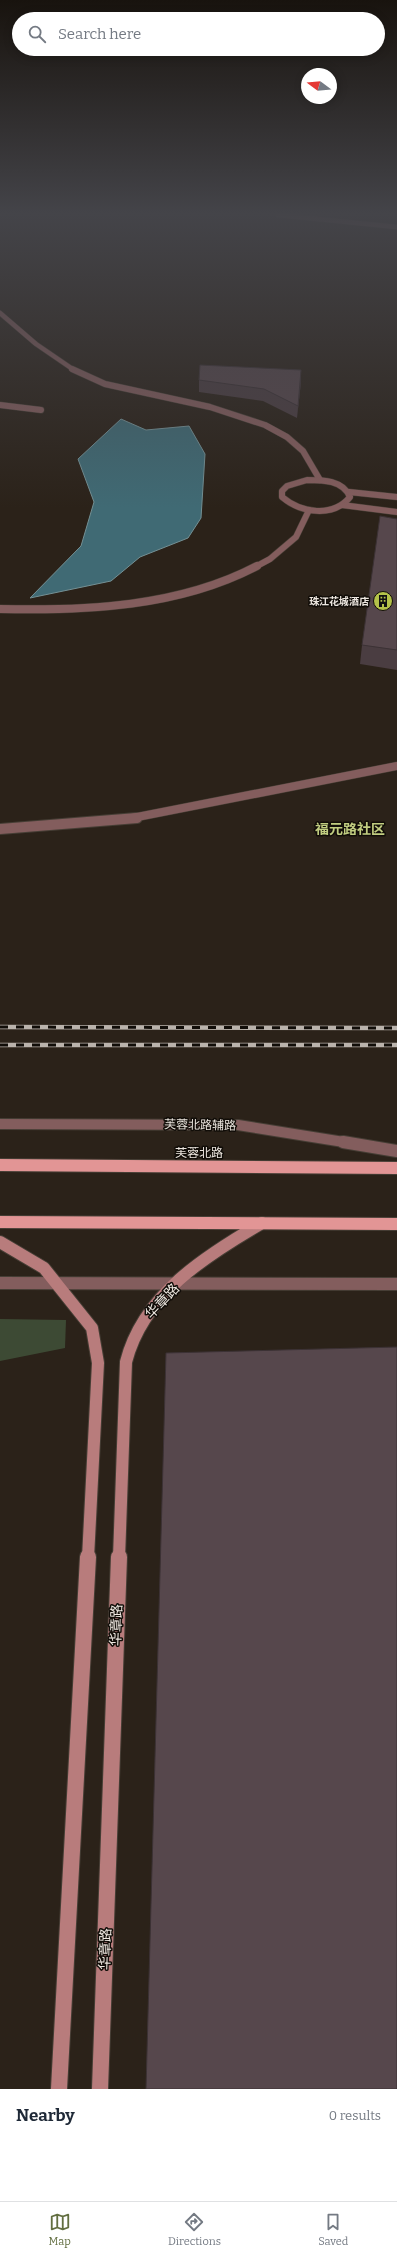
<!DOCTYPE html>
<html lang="en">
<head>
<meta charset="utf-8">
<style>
	body { margin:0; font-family:Bitter,"Noto Sans SC",serif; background:#f6f6f7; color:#1f2937 }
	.compass { position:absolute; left:301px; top:68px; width:36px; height:36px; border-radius:50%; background:#fff; box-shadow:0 2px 10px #0003; rotate:286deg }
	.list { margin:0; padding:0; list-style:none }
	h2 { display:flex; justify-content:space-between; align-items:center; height:52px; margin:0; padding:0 16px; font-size:17px }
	h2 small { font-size:13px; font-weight:400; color:#747a83 }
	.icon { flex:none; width:22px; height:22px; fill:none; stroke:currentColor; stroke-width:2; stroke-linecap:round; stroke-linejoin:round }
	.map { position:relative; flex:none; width:397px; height:2089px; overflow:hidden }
	.search { position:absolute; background:#fff; box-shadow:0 2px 10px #0003; left:12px; right:12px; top:12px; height:44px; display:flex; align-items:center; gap:10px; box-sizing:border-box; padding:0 14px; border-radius:22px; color:#747a83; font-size:15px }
	.sheet { height:112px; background:#fff }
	nav { display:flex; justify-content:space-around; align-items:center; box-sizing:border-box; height:56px; border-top:1px solid #e0e1e3; background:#fff; font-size:11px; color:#747a83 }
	nav a { display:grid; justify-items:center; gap:2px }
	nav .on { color:#626e40 }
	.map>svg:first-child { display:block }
	.green { fill:#3d4a34 }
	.water { fill:#406a74; stroke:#749094 }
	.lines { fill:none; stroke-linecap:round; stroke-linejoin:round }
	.minor-far2-casing { stroke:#463e35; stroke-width:5.5 }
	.minor-far1-casing { stroke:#463e35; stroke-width:7 }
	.minor-casing { stroke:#463e35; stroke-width:9 }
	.tertiary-far2-casing { stroke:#463e35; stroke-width:9 }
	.tertiary-far1-casing { stroke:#463e35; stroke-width:12 }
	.tertiary-casing { stroke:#463e35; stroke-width:14 }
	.secondary-far1-casing { stroke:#463e35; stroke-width:14 }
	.secondary-casing { stroke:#463e35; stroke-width:18 }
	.primary-casing { stroke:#463e35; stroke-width:14 }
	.minor-far2 { stroke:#835d5d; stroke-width:4.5 }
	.minor-far1 { stroke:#835d5d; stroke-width:6 }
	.minor { stroke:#835d5d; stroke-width:8 }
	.tertiary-far2 { stroke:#835d5d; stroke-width:8 }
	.tertiary-far1 { stroke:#835d5d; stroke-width:10 }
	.tertiary { stroke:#835d5d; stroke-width:12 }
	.secondary-far1 { stroke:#b87c7c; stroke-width:12 }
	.secondary { stroke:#b87c7c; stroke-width:16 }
	.primary { stroke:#e29595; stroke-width:12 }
	.rail-casing { stroke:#bab3ac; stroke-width:4.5 }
	.rail { stroke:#110d08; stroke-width:3; stroke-dasharray:8; stroke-linecap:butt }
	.wall { fill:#4a3d41 }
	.shaded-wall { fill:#3c3235 }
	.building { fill:#56474c; stroke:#3c3235 }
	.labels { text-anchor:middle; stroke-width:3; stroke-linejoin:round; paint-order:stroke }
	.far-poi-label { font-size:10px; font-weight:bold; fill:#ede7e0; stroke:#110d08; text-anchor:end }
	.street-label { font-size:12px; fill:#ede7e0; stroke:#110d08 }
	.quarter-label { font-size:14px; font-weight:bold; fill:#c1cd80; stroke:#110d08 }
	.near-street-label { font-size:14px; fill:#ede7e0; stroke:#110d08 }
</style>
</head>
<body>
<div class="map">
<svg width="397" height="2089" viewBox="0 0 397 2089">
	<rect width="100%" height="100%" fill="#2b2219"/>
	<!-- green -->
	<polygon class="green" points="0,1319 66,1320 65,1348 0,1361"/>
	<!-- water -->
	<polygon class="water" points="121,419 146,430 189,426 205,454 201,518 188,538 140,557 111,581 30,598 81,546 94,502 78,459"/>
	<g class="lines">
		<defs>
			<g id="minor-far2">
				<polyline points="278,215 397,227"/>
				<polyline points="0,313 36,344 74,370"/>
			</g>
			<g id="minor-far1">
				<polyline points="72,369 105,384 210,407 265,425 287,437 303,451 320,480"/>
				<polyline points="0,405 41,410"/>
				<path d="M307,480C323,480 343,480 350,497C333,518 301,513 282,497V491L287,486Z"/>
				<polyline points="349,492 397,497"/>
				<polyline points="342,505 397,512"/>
				<polyline points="255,567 270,559 296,537 309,510"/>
			</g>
			<path id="minor" d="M0,609C86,611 179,607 257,566"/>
			<polyline id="tertiary-far2" points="127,819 397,766"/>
			<g id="tertiary-far1">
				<polyline points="0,829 137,818"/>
				<polyline points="0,1124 238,1125 350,1143"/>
			</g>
			<g id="tertiary">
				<polyline points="343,1142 397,1151"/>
				<polyline points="0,1283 397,1284"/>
			</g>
			<g id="secondary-far1">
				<polyline points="0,1242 44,1268 92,1328 98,1363 88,1558"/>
				<path d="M119,1558L126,1362C143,1295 205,1256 262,1223"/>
			</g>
			<g id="secondary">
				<polyline points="59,2089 88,1557"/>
				<polyline points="100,2089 119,1557"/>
			</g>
			<g id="primary">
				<polyline points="0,1165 397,1168"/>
				<polyline points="0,1222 397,1224"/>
			</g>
		</defs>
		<!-- minor-far2 casing -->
		<use href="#minor-far2" class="minor-far2-casing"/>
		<!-- minor-far1 casing -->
		<use href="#minor-far1" class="minor-far1-casing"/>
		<!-- minor casing -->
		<use href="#minor" class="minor-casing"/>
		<!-- tertiary-far2 casing -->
		<use href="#tertiary-far2" class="tertiary-far2-casing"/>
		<!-- tertiary-far1 casing -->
		<use href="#tertiary-far1" class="tertiary-far1-casing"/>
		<!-- tertiary casing -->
		<use href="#tertiary" class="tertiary-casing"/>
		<!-- secondary-far1 casing -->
		<use href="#secondary-far1" class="secondary-far1-casing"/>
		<!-- secondary casing -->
		<use href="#secondary" class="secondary-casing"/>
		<!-- primary casing -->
		<use href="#primary" class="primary-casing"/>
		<!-- minor-far2 -->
		<use href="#minor-far2" class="minor-far2"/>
		<!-- minor-far1 -->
		<use href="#minor-far1" class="minor-far1"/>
		<!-- minor -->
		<use href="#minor" class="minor"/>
		<!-- tertiary-far2 -->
		<use href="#tertiary-far2" class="tertiary-far2"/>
		<!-- tertiary-far1 -->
		<use href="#tertiary-far1" class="tertiary-far1"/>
		<!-- tertiary -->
		<use href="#tertiary" class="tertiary"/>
		<!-- secondary-far1 -->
		<use href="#secondary-far1" class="secondary-far1"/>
		<!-- secondary -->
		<use href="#secondary" class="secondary"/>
		<!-- primary -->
		<use href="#primary" class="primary"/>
		<defs>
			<g id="rail">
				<polyline points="0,1027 397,1028"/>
				<polyline points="0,1045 397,1045"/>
			</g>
		</defs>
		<!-- rail casing -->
		<use href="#rail" class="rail-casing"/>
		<!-- rail -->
		<use href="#rail" class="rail"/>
	</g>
	<!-- wall -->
	<g class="wall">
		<polygon points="199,380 301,382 297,418 263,401 199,392"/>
		<polygon points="397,519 397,670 360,664 362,645"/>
	</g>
	<!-- shaded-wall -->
	<polygon class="shaded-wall" points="301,370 301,382 297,418"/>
	<!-- building -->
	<g class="building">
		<polygon points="200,365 301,370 298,406 264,389 199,380"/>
		<polygon points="380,516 397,519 397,650 362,645"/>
		<polygon points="397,1347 397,2089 146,2089 166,1353"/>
	</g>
	<!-- sky -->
	<linearGradient id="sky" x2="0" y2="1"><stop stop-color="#18130e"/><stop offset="0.42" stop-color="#444449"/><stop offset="1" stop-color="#444449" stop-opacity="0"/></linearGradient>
	<rect width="397" height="508" fill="url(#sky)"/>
	<!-- icons -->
	<defs>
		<symbol id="building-disc" viewBox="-11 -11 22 22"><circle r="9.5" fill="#b4c24a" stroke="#110d08"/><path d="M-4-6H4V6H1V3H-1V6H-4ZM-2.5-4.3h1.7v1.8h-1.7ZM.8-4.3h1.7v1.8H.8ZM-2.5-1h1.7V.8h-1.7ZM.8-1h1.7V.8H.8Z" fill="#111"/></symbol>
	</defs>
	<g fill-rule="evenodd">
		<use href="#building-disc" x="372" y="590" width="22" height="22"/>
	</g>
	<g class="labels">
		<!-- far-poi labels -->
		<g class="far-poi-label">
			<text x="369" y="605">珠江花城酒店</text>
		</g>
		<!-- street labels -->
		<g class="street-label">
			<text transform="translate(200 1125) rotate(1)" y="4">芙蓉北路辅路</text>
			<text x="199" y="1157">芙蓉北路</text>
		</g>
		<!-- quarter labels -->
		<g class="quarter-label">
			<text x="350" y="834">福元路社区</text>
		</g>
		<!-- near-street labels -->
		<g class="near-street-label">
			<text transform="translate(162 1301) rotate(-47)" y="5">华章路</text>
			<text transform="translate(116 1625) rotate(-88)" y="5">华章路</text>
			<text transform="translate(105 1949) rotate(-88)" y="5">华章路</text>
		</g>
	</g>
</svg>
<svg class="compass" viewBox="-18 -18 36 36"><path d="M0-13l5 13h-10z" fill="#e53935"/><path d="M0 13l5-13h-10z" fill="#747a83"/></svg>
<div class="search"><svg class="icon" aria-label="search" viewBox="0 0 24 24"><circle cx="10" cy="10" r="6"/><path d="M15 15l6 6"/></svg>Search here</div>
</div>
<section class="sheet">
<h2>Nearby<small>0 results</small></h2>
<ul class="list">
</ul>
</section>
<nav>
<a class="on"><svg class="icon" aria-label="map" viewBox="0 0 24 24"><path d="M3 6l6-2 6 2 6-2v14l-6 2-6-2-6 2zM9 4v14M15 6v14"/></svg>Map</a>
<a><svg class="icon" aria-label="directions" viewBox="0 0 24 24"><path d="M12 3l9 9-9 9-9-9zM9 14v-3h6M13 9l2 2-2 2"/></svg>Directions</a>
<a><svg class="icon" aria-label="saved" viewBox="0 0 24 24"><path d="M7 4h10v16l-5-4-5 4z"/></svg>Saved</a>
</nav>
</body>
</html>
